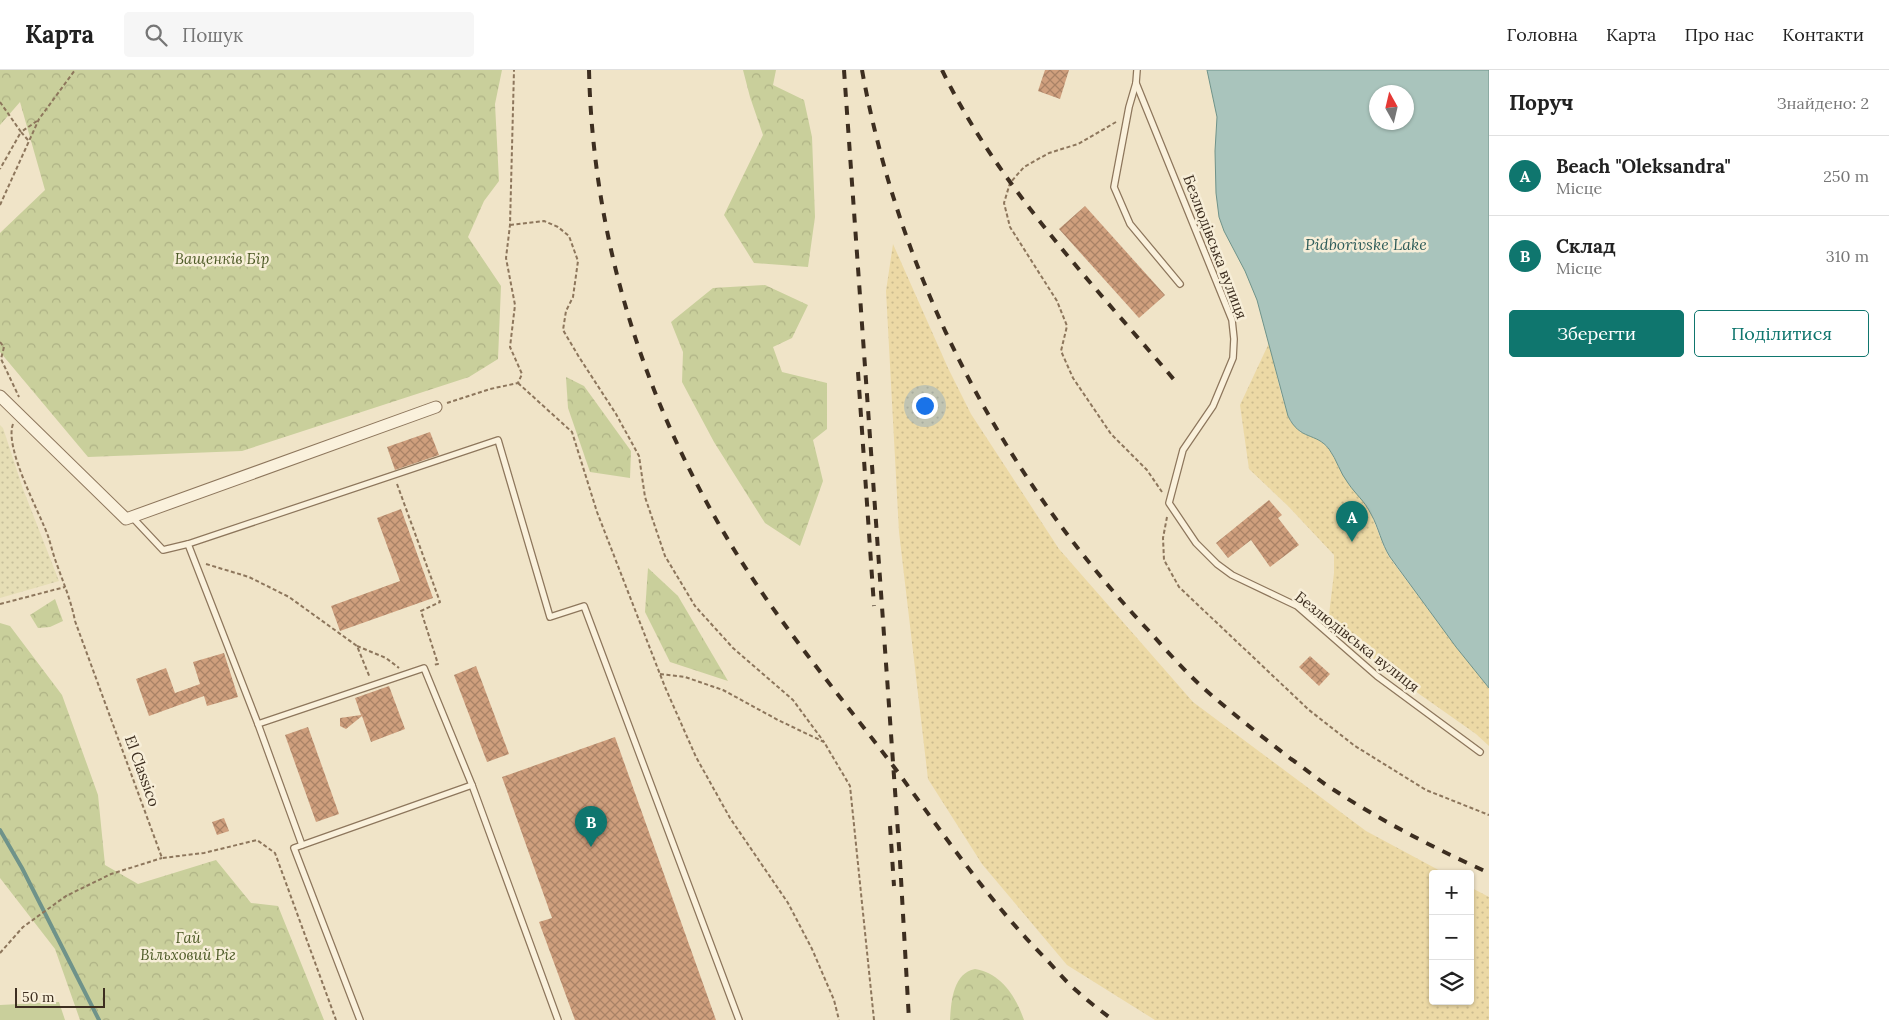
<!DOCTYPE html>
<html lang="uk">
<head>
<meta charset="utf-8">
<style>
	body { margin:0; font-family:Lora,serif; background:#f6f6f6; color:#222 }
	.controls { position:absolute; right:15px; bottom:15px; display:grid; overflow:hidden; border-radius:5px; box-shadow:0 1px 4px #0004 }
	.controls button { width:45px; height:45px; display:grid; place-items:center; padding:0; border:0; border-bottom:1px solid #e0e0e0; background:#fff; color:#222; font:25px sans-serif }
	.compass { position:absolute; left:1369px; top:15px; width:45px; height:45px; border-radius:50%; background:#fff; box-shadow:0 1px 4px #0004; rotate:352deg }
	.scale { position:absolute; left:15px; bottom:12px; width:90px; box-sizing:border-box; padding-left:5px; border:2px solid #3d2e20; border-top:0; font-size:14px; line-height:18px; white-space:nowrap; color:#3d2e20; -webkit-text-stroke:4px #f7eed8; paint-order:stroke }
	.you { position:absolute; left:924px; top:335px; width:18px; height:18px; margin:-12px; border:4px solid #fff; border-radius:50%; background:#1a73e8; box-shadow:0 0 0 8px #1a73e833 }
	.badge { display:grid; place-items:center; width:32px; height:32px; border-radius:50%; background:#0f766e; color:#fff; font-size:16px; font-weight:700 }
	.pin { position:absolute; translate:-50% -41px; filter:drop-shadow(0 1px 2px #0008) }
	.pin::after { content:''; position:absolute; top:26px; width:18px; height:15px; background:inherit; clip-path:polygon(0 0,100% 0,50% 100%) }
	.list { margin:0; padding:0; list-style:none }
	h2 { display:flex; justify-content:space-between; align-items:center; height:65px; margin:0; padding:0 20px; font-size:21px }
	h2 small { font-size:16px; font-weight:400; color:#767676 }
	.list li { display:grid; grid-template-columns:32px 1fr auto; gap:15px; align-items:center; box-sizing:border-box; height:80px; padding:0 20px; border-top:1px solid #e0e0e0 }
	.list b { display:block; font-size:19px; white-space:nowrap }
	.list p { margin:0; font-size:16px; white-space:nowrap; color:#767676 }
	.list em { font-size:16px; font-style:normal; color:#767676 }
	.actions { display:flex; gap:10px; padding:15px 20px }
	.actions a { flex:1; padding:11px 0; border:1px solid #0f766e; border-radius:5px; text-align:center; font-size:18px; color:#0f766e }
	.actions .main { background:#0f766e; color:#fff }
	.icon { flex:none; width:28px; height:28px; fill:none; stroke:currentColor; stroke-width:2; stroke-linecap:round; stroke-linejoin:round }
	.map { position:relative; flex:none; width:1489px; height:950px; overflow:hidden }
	header { display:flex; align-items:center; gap:30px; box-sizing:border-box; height:70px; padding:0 25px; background:#fff; border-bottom:1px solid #e0e0e0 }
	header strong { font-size:24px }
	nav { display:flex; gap:28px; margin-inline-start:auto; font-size:18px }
	.search { width:350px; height:45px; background:#f6f6f6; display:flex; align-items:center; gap:12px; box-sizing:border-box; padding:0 18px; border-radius:5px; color:#767676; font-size:19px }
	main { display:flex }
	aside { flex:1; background:#fff }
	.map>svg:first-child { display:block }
	.farmland { fill:url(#farmland-dots) }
	.green { fill:#c9cf9b }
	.forest { fill:url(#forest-crowns) }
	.sand { fill:url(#sand-dots) }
	.water { fill:#a9c4bc; stroke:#6f938a; fill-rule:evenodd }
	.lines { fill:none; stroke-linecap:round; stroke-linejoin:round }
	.stream { stroke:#6f938a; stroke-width:4 }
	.building { fill:url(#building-cross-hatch) }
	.service-casing { stroke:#8d765c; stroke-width:8 }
	.minor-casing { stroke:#8d765c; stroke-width:13 }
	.path { stroke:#8d765c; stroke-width:2; stroke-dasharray:4 2.5; stroke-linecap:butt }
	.service { stroke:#faf1dc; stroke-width:5.5 }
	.minor { stroke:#faf1dc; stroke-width:11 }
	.rail { stroke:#3d2e20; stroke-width:4; stroke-dasharray:9 9; stroke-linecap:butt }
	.labels { text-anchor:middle; stroke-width:5; stroke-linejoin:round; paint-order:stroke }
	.street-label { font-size:15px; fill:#3d2e20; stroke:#f7eed8 }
	.park-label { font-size:15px; font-style:italic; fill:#4d5a26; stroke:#f7eed8 }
	.water-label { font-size:16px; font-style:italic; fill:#2f5d5a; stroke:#f7eed8 }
</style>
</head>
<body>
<header>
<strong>Карта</strong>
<div class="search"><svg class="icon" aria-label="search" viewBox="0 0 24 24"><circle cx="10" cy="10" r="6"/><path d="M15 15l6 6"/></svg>Пошук</div>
<nav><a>Головна</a><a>Карта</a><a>Про нас</a><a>Контакти</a></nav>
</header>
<main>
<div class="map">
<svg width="1489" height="950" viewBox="0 0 1489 950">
	<defs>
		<pattern id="farmland-dots" width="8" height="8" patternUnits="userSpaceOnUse" patternTransform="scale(1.25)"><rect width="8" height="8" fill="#e6deb5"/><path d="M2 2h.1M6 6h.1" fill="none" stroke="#c6bf9b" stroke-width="1.8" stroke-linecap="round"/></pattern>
		<pattern id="forest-crowns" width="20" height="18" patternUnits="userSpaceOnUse" patternTransform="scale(1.25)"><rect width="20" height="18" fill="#c9cf9b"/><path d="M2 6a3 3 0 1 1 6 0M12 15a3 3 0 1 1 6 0" fill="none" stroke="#aeb285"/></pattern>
		<pattern id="sand-dots" width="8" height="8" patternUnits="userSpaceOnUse" patternTransform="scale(1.25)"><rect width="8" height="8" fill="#ecd9a5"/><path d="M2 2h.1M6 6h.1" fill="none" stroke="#cbbb8e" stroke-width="1.8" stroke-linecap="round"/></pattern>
		<pattern id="building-cross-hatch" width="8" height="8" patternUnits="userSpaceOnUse" patternTransform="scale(1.25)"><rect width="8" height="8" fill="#cf9f7d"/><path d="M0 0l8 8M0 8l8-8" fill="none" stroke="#a98266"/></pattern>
	</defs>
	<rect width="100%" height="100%" fill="#f0e4c8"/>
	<!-- farmland -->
	<polygon class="farmland" points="0,355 3,358 23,419 59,511 0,528"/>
	<!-- green -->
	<polygon class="green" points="59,932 65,950 0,950 0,935"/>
	<!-- forest -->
	<g class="forest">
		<polygon points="0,0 502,0 495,34 499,111 484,131 468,167 501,216 498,289 469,307 242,381 88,387 0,282 0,163 45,120 20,32 0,55"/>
		<polygon points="743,0 776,0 773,15 804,30 812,67 815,147 808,197 754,193 724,145 763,65 750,27"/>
		<polygon points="765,215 808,235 792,268 773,277 782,302 827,313 827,359 813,370 823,411 800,476 765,453 714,372 682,312 683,282 671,252 713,218"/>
		<polygon points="566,307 584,316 631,381 630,408 590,402 568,338"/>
		<polygon points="648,498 678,526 728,611 670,592 645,542"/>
		<polygon points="55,529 63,551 50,557 38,558 30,545"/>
		<polygon points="0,553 10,556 62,625 98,725 105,795 138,814 216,790 251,833 278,836 324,950 80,950 55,879 0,808"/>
		<path d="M975,899C1001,903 1016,927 1024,950H950C951,932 953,903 975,899Z"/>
	</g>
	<!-- sand -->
	<g class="sand">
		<polygon points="893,174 948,298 971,344 1059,479 1193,632 1366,761 1446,804 1433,804 1433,931 1470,931 1470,817 1489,827 1489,950 1155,950 1067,895 982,794 928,709 899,462 886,221"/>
		<polygon points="1269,273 1281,324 1290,351 1300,362 1319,370 1329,379 1348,413 1360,426 1371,444 1383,475 1389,487 1456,577 1489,618 1489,676 1476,664 1415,621 1328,553 1334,503 1334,485 1288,436 1249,399 1240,335"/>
	</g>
	<!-- water -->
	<path class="water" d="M1207,0H1489V618L1456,577L1390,487C1381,473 1379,458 1371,444C1364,430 1356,425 1348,413C1340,403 1337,390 1329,379C1316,362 1300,371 1288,346L1257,230L1245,201L1224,161L1219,147L1216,123L1215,81L1217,47ZM1376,22H1406V52H1376Z"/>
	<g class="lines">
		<!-- stream -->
		<polyline class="stream" points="0,760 22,798 99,950"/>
	</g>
	<!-- building -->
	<g class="building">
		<polygon points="1045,0 1069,0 1060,29 1038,21"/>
		<polygon points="1085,136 1165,225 1139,248 1059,159"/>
		<polygon points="430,362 439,385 395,400 387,377"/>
		<polygon points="1269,430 1282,445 1278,448 1299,475 1270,497 1251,470 1228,488 1216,473"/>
		<polygon points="401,439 433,528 340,561 331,536 400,511 377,448"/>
		<polygon points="224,583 238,627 207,636 204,626 149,646 136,609 166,598 175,623 200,614 193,592"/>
		<polygon points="1310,586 1330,604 1319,616 1299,597"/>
		<polygon points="476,596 509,684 487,692 454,605"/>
		<polygon points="389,616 405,659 371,672 362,646 346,659 340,656 340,648 361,645 355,628"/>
		<polygon points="308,657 339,744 316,752 285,665"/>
		<polygon points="615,667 716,950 575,950 539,852 552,848 502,707"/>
		<polygon points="224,748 229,761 217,765 212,752"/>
	</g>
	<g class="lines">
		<defs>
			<g id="service">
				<polyline points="1137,0 1136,13 1232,250 1234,269 1233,288 1213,336 1183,380 1169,433 1196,473 1217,494 1232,505 1297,536 1377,606 1480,682"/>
				<polyline points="1136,13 1129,37 1114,117 1130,154 1180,214"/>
				<polyline points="132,447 163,480 188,474"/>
				<polyline points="258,654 188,474 498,370 550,547 584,536 739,950"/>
				<polyline points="302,775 258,654 424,598 472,715"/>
				<polyline points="360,950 294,778 472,715 558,950"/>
			</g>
			<polyline id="minor" points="0,326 126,449 436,337"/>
		</defs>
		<!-- service casing -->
		<use href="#service" class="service-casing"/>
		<!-- minor casing -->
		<use href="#minor" class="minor-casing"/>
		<!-- path -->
		<g class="path">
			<polyline points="0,32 21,62 0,99"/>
			<polyline points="1116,52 1078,74 1049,83 1024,97 1010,113 1004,133 1010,157 1057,231 1067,256 1061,281 1073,308 1111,364 1147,400 1162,422"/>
			<polyline points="28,70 21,62 37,51"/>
			<polyline points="0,135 39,49 75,0"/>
			<polyline points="510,155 544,151 558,157 569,166 578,191 573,227 566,241 563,260 579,287 616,344 639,386 645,427 665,486 695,536 733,578 793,630 824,672"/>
			<polyline points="0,272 4,277 1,289 19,327"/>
			<polyline points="518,313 572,362 597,442 665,617 696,687 730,748 788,833 812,879 834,930 839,950"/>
			<polyline points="447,333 490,319 518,313 522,304 510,277 515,235 506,188 510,155 514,0"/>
			<path d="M13,354C4,378 39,441 48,466C51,475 53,484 56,492C63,512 71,530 75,551L162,788L204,783L257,770L275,783L336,950"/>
			<polyline points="397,414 440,532 421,541 438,594 433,595"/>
			<polyline points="1167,447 1163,468 1164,490 1179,517 1309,640 1355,676 1426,720 1489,745"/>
			<polyline points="206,494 249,507 289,527 357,576 370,608"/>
			<polyline points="0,534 65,517"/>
			<polyline points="357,576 386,588 399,598"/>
			<polyline points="660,604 685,607 723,620 778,650 824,672 850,716 874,950"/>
			<polyline points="0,883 23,857 66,826 111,804 162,788"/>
		</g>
		<!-- service -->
		<use href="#service" class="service"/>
		<!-- minor -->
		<use href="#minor" class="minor"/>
		<!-- rail -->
		<g class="rail">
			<path d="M589,0C593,173 646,339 738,486C784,560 842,628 894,697C943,763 989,832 1047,890C1057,901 1067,913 1078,922C1089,932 1101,941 1113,950"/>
			<polyline points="844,0 900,791 909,950"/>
			<path d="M862,0C900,210 1003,407 1149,561C1165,579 1182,598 1200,615C1229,641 1260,665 1291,689C1306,699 1319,711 1334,720C1383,752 1436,779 1489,803"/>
			<path d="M942,0C998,116 1093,214 1176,312"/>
			<polyline points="858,302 874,536"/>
			<polyline points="890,756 894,816"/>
		</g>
	</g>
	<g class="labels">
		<!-- street labels -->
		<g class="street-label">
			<text transform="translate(1215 177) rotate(69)" y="5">Безлюдівська вулиця</text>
			<text transform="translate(1357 572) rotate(38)" y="5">Безлюдівська вулиця</text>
			<text transform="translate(142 701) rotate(70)" y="5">El Classico</text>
		</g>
		<!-- park labels -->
		<g class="park-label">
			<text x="222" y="194">Ващенків Бір</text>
			<text x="188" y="873">Гай<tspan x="188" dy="17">Вільховий Ріг</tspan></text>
		</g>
		<!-- water labels -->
		<g class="water-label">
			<text x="1366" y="180">Pidborivske Lake</text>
		</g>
	</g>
</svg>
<div class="controls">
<button>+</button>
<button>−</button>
<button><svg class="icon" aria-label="layers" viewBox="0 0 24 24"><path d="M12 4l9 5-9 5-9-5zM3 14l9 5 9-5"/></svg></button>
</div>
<svg class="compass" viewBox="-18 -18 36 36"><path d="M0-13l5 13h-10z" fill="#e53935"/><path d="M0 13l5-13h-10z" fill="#767676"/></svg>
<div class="scale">50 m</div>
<div class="you"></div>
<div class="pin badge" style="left:1352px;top:472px">A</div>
<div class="pin badge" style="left:591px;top:777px">B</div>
</div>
<aside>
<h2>Поруч<small>Знайдено: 2</small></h2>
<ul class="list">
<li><span class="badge">A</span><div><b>Beach &quot;Oleksandra&quot;</b><p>Місце</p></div><em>250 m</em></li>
<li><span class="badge">B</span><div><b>Склад</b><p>Місце</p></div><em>310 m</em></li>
</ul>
<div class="actions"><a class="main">Зберегти</a><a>Поділитися</a></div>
</aside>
</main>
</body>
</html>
